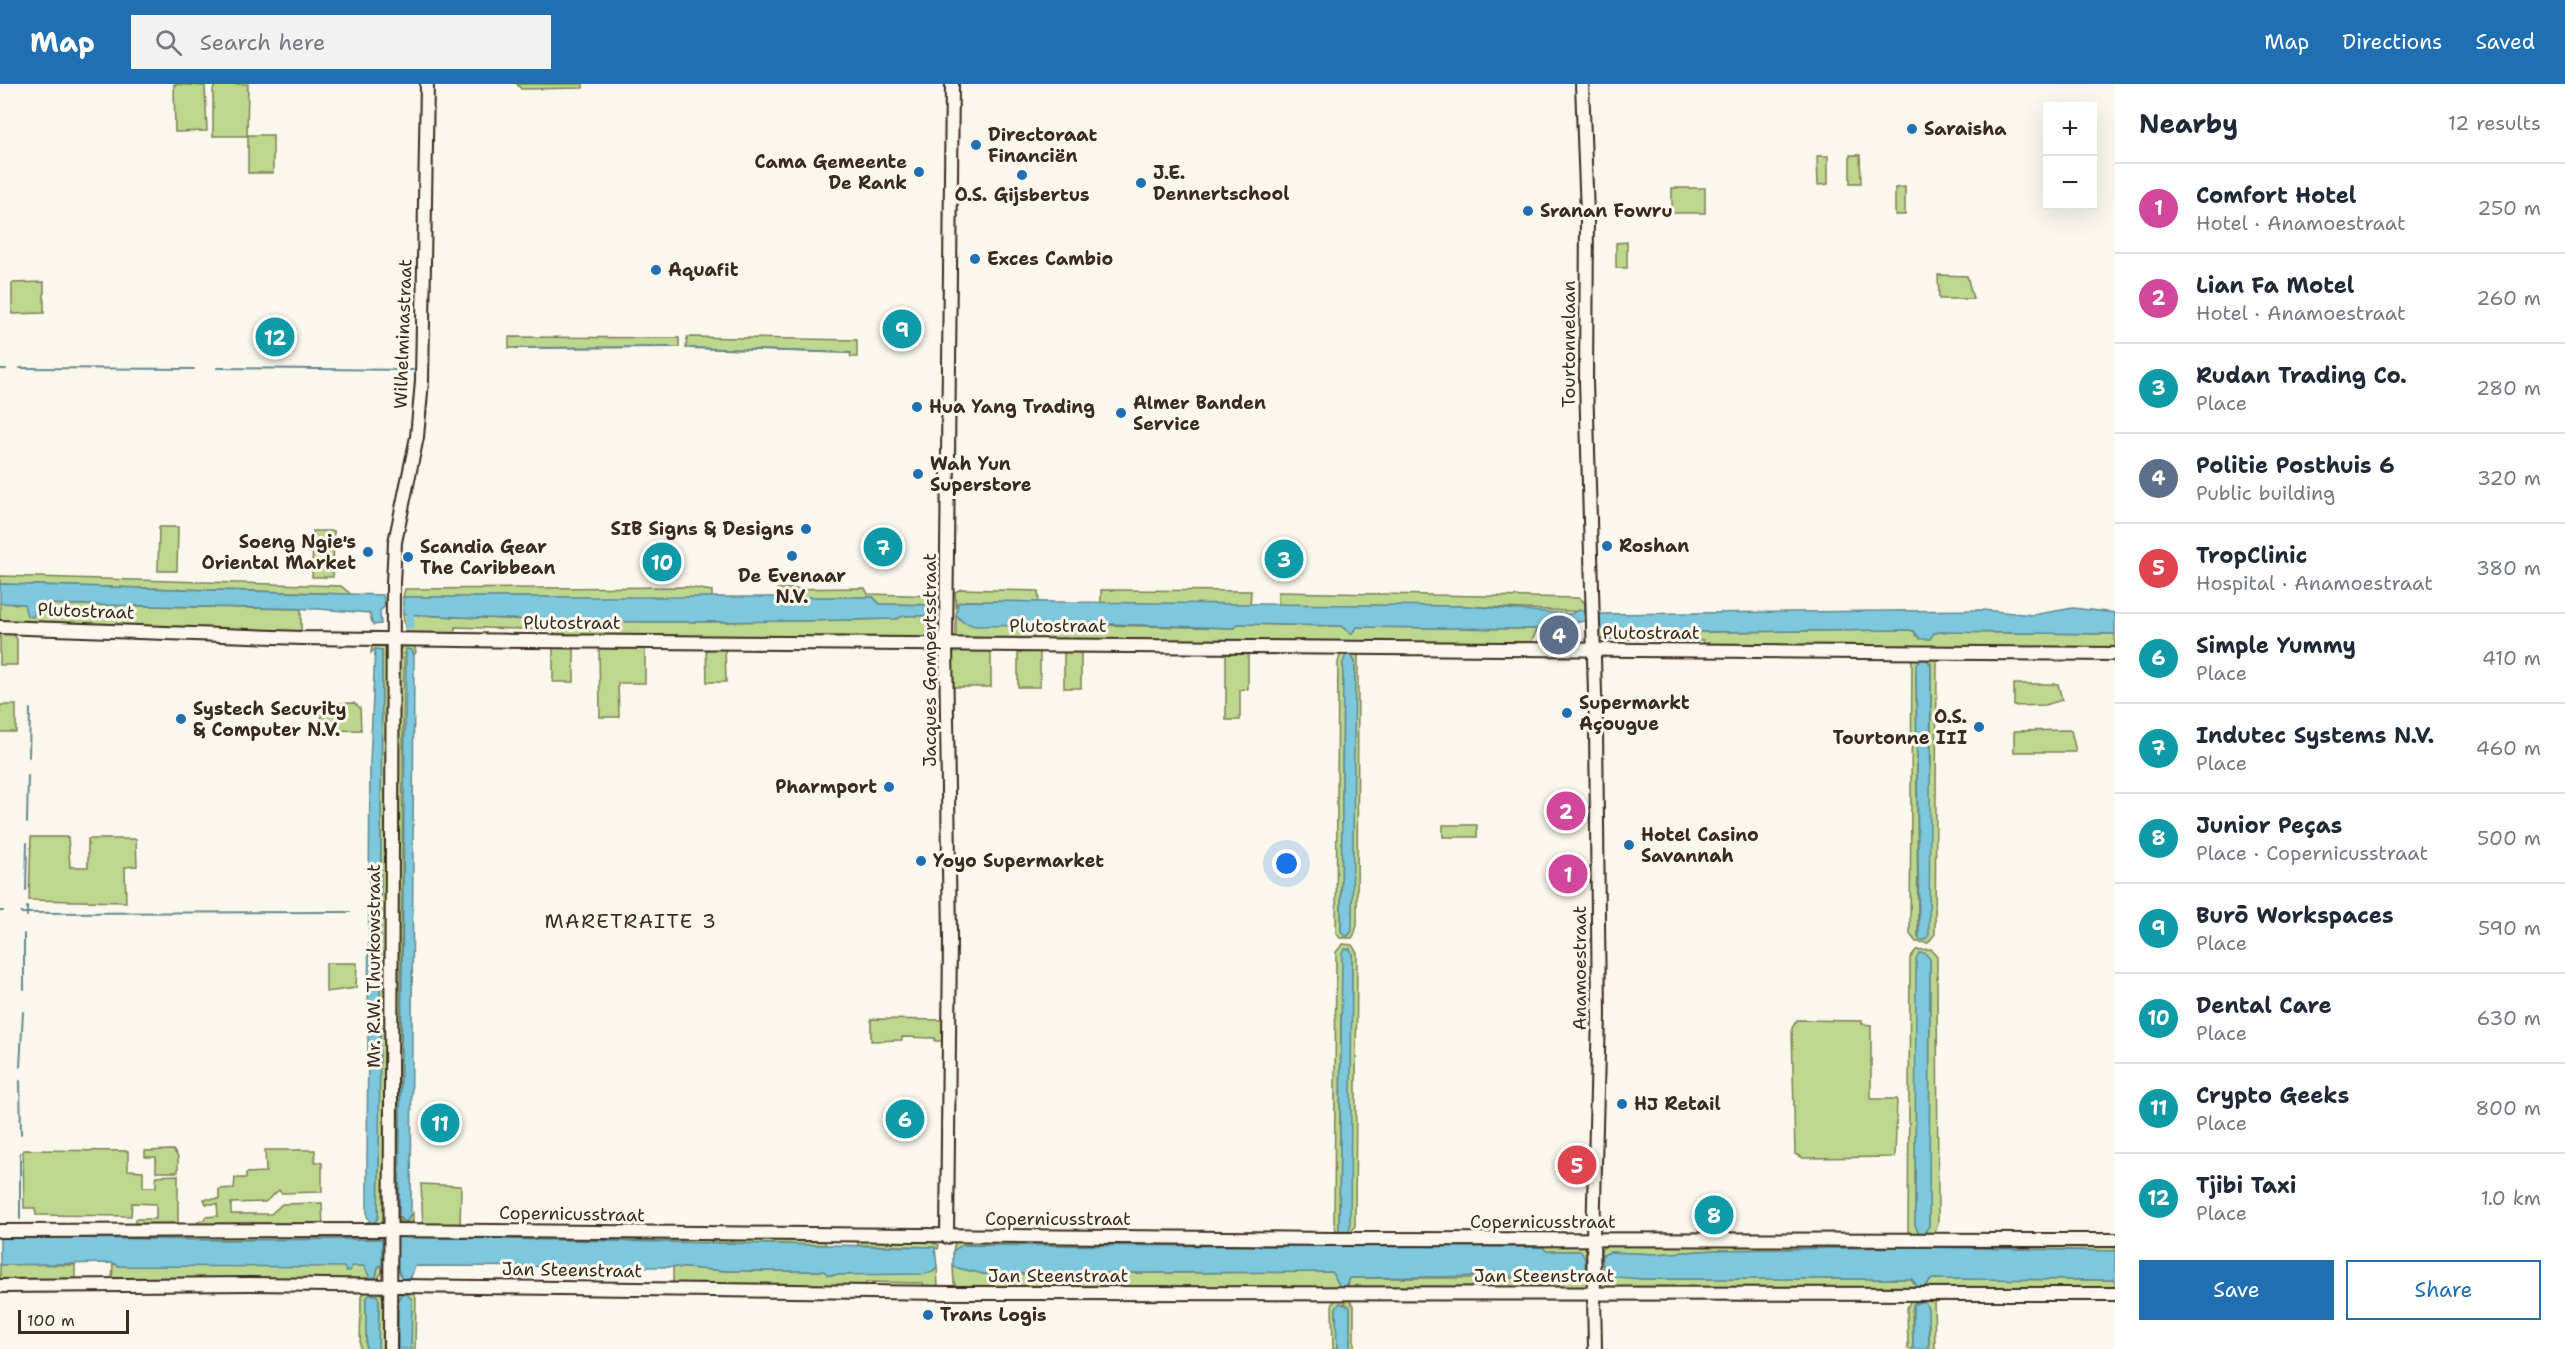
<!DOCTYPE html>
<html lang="en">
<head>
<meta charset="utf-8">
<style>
	body { margin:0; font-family:"Shantell Sans",sans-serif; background:#f2f2f3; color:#1f2937 }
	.controls { position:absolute; right:18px; top:18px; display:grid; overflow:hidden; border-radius:0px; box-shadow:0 6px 24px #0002 }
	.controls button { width:54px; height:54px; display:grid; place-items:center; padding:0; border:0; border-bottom:2px solid #e0e1e3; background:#fff; color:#1f2937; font:30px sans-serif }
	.scale { position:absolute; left:18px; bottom:15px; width:111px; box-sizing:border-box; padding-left:6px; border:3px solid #3b2a1e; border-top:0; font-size:16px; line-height:21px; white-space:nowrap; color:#3b2a1e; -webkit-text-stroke:4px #fbf7ec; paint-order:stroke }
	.you { position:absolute; left:1287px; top:780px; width:21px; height:21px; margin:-15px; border:4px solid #fff; border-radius:50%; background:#1a73e8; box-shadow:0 0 0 9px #1a73e833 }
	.badge { display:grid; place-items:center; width:39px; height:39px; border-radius:50%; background:#1f6fb2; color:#fff; font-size:20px; font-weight:700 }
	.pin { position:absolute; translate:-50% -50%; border:3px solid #fff; box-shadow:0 2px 6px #0006 }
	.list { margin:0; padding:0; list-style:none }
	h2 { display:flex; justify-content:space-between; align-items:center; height:78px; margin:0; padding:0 24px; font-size:26px }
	h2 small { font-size:20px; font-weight:400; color:#747a83 }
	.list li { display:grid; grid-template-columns:39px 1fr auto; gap:18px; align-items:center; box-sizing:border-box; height:90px; padding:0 24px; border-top:2px solid #e0e1e3 }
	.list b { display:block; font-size:22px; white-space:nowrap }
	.list p { margin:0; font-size:20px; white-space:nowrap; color:#747a83 }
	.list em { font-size:20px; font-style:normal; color:#747a83 }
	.actions { display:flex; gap:12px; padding:18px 24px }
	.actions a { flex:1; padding:14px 0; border:2px solid #1f6fb2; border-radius:0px; text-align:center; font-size:21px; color:#1f6fb2 }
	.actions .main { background:#1f6fb2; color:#fff }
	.icon { flex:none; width:33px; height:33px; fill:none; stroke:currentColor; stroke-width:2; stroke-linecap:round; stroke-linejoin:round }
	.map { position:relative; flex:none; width:2115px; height:1265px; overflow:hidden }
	header { display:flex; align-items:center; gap:36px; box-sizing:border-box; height:84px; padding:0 30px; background:#1f6fb2; color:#fff }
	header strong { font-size:28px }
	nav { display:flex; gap:33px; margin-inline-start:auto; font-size:21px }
	.search { width:420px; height:54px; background:#f2f2f3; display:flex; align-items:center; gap:15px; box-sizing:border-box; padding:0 21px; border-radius:0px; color:#747a83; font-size:22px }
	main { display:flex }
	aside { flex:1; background:#fff }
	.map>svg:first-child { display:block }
	.green { fill:#bdd78e; stroke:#7c8056; stroke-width:1.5; fill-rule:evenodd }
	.water { fill:#7dc8dd; stroke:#638991; stroke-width:1.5 }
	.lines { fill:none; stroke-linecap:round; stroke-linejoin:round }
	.stream { stroke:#638991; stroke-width:2 }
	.canal { stroke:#7dc8dd; stroke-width:8 }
	.secondary-casing { stroke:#3b2a1e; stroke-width:16 }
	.secondary { stroke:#fbf7ec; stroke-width:12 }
	.poi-dot { fill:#1f6fb2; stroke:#fbf7ec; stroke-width:2 }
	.labels { text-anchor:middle; stroke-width:6; stroke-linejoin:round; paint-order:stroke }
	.poi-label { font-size:18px; font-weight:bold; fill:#3b2a1e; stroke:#fbf7ec; text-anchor:start }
	.street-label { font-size:18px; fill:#3b2a1e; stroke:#fbf7ec }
	.neighbourhood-label { font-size:20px; letter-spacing:1.5px; fill:#3b2a1e; stroke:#fbf7ec }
</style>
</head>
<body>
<header>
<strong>Map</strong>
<div class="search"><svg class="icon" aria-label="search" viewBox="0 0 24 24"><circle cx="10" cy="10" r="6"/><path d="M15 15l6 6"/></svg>Search here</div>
<nav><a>Map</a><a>Directions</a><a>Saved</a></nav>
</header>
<main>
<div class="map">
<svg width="2115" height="1265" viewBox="0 0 2115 1265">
	<rect width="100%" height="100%" fill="#fbf7ec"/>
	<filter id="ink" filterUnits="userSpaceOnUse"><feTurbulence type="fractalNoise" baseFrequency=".0167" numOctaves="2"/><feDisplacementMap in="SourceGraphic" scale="12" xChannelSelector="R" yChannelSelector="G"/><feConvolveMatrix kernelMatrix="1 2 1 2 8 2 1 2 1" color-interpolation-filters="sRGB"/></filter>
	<g filter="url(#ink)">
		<!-- green -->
		<g class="green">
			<polygon points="174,0 205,2 207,47 175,48"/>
			<polygon points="216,0 248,0 247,52 213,52 213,6"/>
			<polygon points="517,0 583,0 583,4 521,5"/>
			<rect x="248" y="51" width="25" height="38"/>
			<polygon points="1850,71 1860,71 1861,99 1850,99"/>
			<polygon points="1817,72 1828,72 1828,100 1818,101"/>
			<polygon points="1905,103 1905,131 1895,131 1895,104"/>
			<rect x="1672" y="104" width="33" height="25"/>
			<polygon points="1627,158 1627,184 1616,184 1616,159"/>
			<polygon points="1938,191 1967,192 1973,215 1939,215"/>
			<polygon points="44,198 44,229 12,230 12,199"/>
			<polygon points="509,253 679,254 679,263 509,264"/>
			<polygon points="687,253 857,256 857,273 851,273 850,269 686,264"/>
			<polygon points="159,443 178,443 177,487 158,487"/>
			<polygon points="313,447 334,447 333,493 312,493"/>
			<polygon points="0,492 341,502 353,512 324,509 0,500"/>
			<polygon points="687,503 712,507 712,514 403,513 405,505"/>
			<polygon points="865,504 868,510 939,512 939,521 880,520 873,513 777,514 777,505"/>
			<polygon points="961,505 1038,507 1039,518 965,517 958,519 956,523 955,508"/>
			<polygon points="1101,506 1251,507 1250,521 1101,519"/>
			<polygon points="1278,508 1580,514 1585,519 1585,528 1466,522 1278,521"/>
			<polygon points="0,519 25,520 33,532 37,520 301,525 301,549 0,540"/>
			<path d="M939,529L940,550L936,555L555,553L554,546L455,543V551L406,549L403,530C568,540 731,539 896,535C909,527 926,536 939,529Z"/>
			<polygon points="956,531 963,538 1234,544 1238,540 1341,542 1351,550 1357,543 1542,545 1536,548 1530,561 961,555 956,553"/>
			<polygon points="1599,545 1695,548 1909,546 1914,547 1916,552 1941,548 2115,550 2115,566 1703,564 1703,556 1599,555"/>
			<polygon points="0,548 12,548 17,555 17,581 0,581"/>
			<polygon points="375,559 388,563 385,1137 376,1142 366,1138 376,1137 378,1132 379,1082 382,567 375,565 371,569 372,561"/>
			<polygon points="403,560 414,560 416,568 414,571 412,566 404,570 399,1132 400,1136 407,1137 413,1129 413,1137 407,1140 396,1137 399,568"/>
			<polygon points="599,561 645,565 645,599 618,599 619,633 600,633"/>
			<rect x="553" y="563" width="21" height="35"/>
			<polygon points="706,563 725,563 726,598 707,598"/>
			<polygon points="991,563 991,603 951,603 952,565"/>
			<rect x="1018" y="565" width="22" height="38"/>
			<rect x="1064" y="566" width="17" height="38"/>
			<polygon points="1226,567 1248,567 1248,605 1240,606 1240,636 1226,636"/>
			<path d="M1341,569L1358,570V575L1357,842L1354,851L1352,854H1340L1336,849L1338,578ZM1347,570L1351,571L1355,578L1350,850L1341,847L1343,579Z"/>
			<path d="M1912,574H1936L1937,578L1935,850L1928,859L1916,858L1910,850ZM1931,579V684L1918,853L1916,588Z"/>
			<polygon points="2014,600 2058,600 2062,616 2045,621 2014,622"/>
			<polygon points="354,619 360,624 361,646 322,647 321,620"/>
			<rect x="0" y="621" width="16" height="27"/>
			<polygon points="2071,646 2076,668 2014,668 2014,647"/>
			<rect x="1443" y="741" width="34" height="12"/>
			<polygon points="31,753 68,753 70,783 88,783 88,755 136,755 137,782 125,783 126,818 29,816"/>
			<path d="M1343,860L1352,861L1357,869L1355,1142L1350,1151L1337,1150L1334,1139L1336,868ZM1350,865L1352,869L1349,1148L1339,1147V1143L1341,931Z"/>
			<path d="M1931,865L1937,872L1938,1139L1936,1146L1931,1151L1909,1150L1908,1147L1910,874L1916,866ZM1930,875L1929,1142L1924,1149H1919L1915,1141L1916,954Z"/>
			<polygon points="326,879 357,879 356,904 326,908"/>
			<polygon points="871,935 945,936 945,957 935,957 935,954 902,953 902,956 871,957"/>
			<polygon points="1797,936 1862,937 1862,940 1871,941 1871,1015 1897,1015 1895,1073 1802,1074 1795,1070 1792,944"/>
			<polygon points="23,1066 128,1067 128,1086 143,1087 143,1103 156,1103 156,1092 178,1091 178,1139 174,1143 135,1143 135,1135 156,1135 156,1120 132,1119 131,1132 36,1131 35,1124 24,1124"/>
			<polygon points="173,1066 178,1073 178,1088 156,1088 156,1073 145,1073 145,1067"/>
			<polygon points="265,1066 315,1066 315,1078 322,1079 322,1108 281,1109 279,1106 265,1118 231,1119 231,1130 271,1130 282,1120 322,1119 323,1144 198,1145 198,1137 204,1136 205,1133 218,1132 217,1120 206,1120 204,1115 219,1115 219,1105 234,1104 235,1094 246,1094 246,1089 266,1088"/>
			<polygon points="421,1100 461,1102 460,1144 423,1141"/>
			<polygon points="383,1150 382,1155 218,1156 21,1153"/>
			<polygon points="396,1150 824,1156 826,1161 396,1153"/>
			<polygon points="857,1156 928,1157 939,1161 938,1165 934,1163 858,1161"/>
			<path d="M961,1157L1583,1160L1588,1167L1589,1199L1581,1206L958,1204L954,1199L953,1183L984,1190L1332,1188L1341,1204L1348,1201L1350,1194H1551L1582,1191C1586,1183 1586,1174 1581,1167H1546L1543,1163L962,1161L953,1167L955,1158Z"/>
			<polygon points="2115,1160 2115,1167 1924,1163 1716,1166 1655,1170 1610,1168 1601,1172 1601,1166 1606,1161"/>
			<polygon points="113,1179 119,1182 365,1182 370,1194 376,1193 378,1183 382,1181 382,1188 376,1198 112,1198"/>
			<polygon points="7,1180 75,1181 75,1198 0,1199 0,1181"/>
			<polygon points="673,1183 727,1187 824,1187 828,1191 933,1188 937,1183 938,1203 924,1205 923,1199 866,1198 866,1204 673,1202"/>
			<polygon points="1602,1185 1603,1189 1642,1195 1912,1195 1913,1199 1927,1201 1932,1195 2115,1196 2115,1207 1606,1206 1601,1203"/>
			<polygon points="379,1206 384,1216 384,1265 378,1265 379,1216 366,1215 366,1265 360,1265 361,1213 364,1207"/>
			<polygon points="400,1207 411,1207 416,1214 415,1265 411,1265 407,1210 401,1210 398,1217 398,1265 394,1265 396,1211"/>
			<polygon points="1335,1214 1347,1214 1354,1222 1354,1265 1350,1265 1350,1223 1345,1219 1336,1224 1337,1265 1333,1265 1332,1222"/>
			<polygon points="1912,1214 1931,1214 1934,1216 1935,1265 1929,1265 1929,1240 1915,1217 1912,1227 1913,1265 1908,1265 1907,1224"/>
		</g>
		<!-- water -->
		<g class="water">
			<polygon points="0,500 383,511 385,522 380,527 381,540 373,541 369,529 319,525 38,520 33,533 27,532 24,520 0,519"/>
			<path d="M403,513H873L880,520L939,521V529C926,536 909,527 896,535C731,539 568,540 403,530Z"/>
			<polygon points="965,517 1466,522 1571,530 1579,526 1585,528 1585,537 1542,545 1357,543 1351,550 1341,542 1238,540 1235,544 1111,540 975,542 963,538 956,531 958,519"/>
			<polygon points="2073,524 2115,529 2115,550 1941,548 1934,549 1930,555 1920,555 1914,547 1909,546 1695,548 1599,545 1598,530 1983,526 2033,531"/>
			<polygon points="375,565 382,566 379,1082 378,1132 376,1137 371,1139 367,1132 367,1082 370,680"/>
			<polygon points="406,565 412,566 414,571 411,1129 407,1137 403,1137 399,1132"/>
			<polygon points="1346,570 1351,571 1355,578 1352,847 1348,852 1344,852 1341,847 1343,579"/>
			<polygon points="1922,575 1927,575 1931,583 1929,851 1925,856 1919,856 1916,580"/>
			<polygon points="1345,865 1350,865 1352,869 1350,1143 1349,1148 1342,1150 1339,1147 1342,869"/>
			<polygon points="1919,869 1925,869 1930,875 1929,1142 1924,1149 1919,1149 1915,1141 1916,875"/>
			<polygon points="0,1153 218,1156 382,1155 382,1181 378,1183 376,1193 370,1194 364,1182 352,1182 350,1187 346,1187 344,1183 119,1182 113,1179 0,1181"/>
			<polygon points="396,1153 935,1163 937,1183 933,1188 925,1190 828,1191 824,1187 727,1187 673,1183 415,1182 411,1193 402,1195 396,1181"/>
			<path d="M962,1161L1543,1163L1546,1167H1581C1588,1177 1587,1191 1574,1195L1563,1191L1350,1194L1345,1204H1341L1332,1188L984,1190L953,1183V1167Z"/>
			<polygon points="1918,1163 2115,1167 2115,1196 1932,1195 1924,1203 1918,1204 1912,1195 1642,1195 1605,1192 1601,1172 1610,1168 1655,1170 1716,1166"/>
			<polygon points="370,1210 377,1211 379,1216 378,1265 366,1265 366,1215"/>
			<polygon points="401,1210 407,1210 412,1216 411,1265 398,1265 398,1217"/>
			<polygon points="1924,1216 1928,1225 1929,1265 1913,1265 1913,1221"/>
			<polygon points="1340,1219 1350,1223 1350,1265 1337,1265 1336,1224"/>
		</g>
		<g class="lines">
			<!-- stream -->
			<g class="stream">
				<polyline points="516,264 672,263"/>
				<polyline points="691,264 851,269"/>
				<polyline points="20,284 194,285"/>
				<polyline points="217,284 413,286"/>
				<polyline points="0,285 6,285"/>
				<polyline points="29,673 30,625"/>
				<polyline points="27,739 28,692"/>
				<polyline points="26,806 27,759"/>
				<polyline points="0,827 3,827"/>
				<polyline points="21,829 350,828"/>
				<polyline points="27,832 27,823"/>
				<polyline points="24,850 24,905"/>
				<polyline points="20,983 23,928"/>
				<polyline points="20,997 21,1050"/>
				<polyline points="20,1069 20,1135"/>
			</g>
			<!-- canal -->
			<polyline class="canal" points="410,541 410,522"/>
			<defs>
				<g id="secondary">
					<polyline points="1582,0 1587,130 1586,297 1596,644 1599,931 1593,1155 1595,1265"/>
					<polyline points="0,543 301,554 528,557 2115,570"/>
					<polyline points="0,1147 390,1146 1331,1155 2115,1156"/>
					<polyline points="947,1153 950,855 946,559 952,0"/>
					<polyline points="0,1202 251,1200 947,1209 2115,1210"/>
					<polyline points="390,1265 393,499 395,458 417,353 422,297 427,0"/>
				</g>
			</defs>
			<!-- secondary casing -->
			<use href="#secondary" class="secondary-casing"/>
			<!-- secondary -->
			<use href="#secondary" class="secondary"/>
		</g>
	</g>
	<!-- markers -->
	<g class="poi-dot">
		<circle cx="1912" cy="45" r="6"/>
		<circle cx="976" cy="61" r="6"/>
		<circle cx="919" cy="88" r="6"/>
		<circle cx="1022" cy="91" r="6"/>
		<circle cx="1141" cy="99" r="6"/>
		<circle cx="1528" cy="127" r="6"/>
		<circle cx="975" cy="175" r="6"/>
		<circle cx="656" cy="186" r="6"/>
		<circle cx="917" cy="323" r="6"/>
		<circle cx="1121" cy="329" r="6"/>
		<circle cx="918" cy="390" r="6"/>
		<circle cx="806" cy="445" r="6"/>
		<circle cx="1607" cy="462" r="6"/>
		<circle cx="368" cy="468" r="6"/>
		<circle cx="792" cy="472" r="6"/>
		<circle cx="408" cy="473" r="6"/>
		<circle cx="1567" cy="629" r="6"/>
		<circle cx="181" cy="635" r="6"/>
		<circle cx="1979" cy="643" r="6"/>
		<circle cx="889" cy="703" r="6"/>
		<circle cx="1629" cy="761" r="6"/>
		<circle cx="921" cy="777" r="6"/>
		<circle cx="1622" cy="1020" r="6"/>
		<circle cx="928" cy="1231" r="6"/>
	</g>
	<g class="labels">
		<!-- poi labels -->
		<g class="poi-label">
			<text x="1924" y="51">Saraisha</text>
			<text x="988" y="57">Directoraat<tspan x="988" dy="21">Financiën</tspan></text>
			<text x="907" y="84" text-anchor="end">Cama Gemeente<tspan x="907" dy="21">De Rank</tspan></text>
			<text x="1153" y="95">J.E.<tspan x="1153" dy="21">Dennertschool</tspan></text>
			<text x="1022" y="117" text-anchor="middle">O.S. Gijsbertus</text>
			<text x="1540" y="133">Sranan Fowru</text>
			<text x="987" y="181">Exces Cambio</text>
			<text x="668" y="192">Aquafit</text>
			<text x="1133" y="325">Almer Banden<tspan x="1133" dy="21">Service</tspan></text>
			<text x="929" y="329">Hua Yang Trading</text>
			<text x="930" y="386">Wah Yun<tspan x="930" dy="21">Superstore</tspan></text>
			<text x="794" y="451" text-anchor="end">SIB Signs &amp; Designs</text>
			<text x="356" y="464" text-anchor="end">Soeng Ngie's<tspan x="356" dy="21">Oriental Market</tspan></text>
			<text x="1619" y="468">Roshan</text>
			<text x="420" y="469">Scandia Gear<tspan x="420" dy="21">The Caribbean</tspan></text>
			<text x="792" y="498" text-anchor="middle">De Evenaar<tspan x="792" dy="21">N.V.</tspan></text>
			<text x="1579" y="625">Supermarkt<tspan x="1579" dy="21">Açougue</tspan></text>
			<text x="193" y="631">Systech Security<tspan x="193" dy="21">&amp; Computer N.V.</tspan></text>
			<text x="1967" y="639" text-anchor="end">O.S.<tspan x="1967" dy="21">Tourtonne III</tspan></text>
			<text x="877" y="709" text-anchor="end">Pharmport</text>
			<text x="1641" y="757">Hotel Casino<tspan x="1641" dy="21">Savannah</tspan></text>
			<text x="933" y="783">Yoyo Supermarket</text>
			<text x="1634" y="1026">HJ Retail</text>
			<text x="940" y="1237">Trans Logis</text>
		</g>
		<!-- street labels -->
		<g class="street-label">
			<text transform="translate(403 250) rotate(-88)" y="6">Wilhelminastraat</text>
			<text transform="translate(1569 260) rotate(-90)" y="6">Tourtonnelaan</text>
			<text transform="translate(86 527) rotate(2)" y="6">Plutostraat</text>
			<text x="572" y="545">Plutostraat</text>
			<text x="1058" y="548">Plutostraat</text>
			<text x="1651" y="555">Plutostraat</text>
			<text transform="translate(930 576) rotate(-90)" y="6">Jacques Gompertsstraat</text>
			<text transform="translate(374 882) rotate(-90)" y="6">Mr. R.W. Thurkowstraat</text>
			<text transform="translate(1580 884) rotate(-90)" y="6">Anamoestraat</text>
			<text transform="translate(572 1130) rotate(1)" y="6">Copernicusstraat</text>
			<text x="1058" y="1141">Copernicusstraat</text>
			<text x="1543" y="1144">Copernicusstraat</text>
			<text transform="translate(572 1186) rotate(1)" y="6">Jan Steenstraat</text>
			<text x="1058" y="1198">Jan Steenstraat</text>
			<text x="1544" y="1198">Jan Steenstraat</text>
		</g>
		<!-- neighbourhood labels -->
		<g class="neighbourhood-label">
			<text x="631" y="844">MARETRAITE 3</text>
		</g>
	</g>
</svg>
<div class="controls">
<button>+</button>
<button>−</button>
</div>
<div class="scale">100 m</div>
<div class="you"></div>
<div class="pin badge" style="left:1568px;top:790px;background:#d1479c">1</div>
<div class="pin badge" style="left:1566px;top:727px;background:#d1479c">2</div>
<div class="pin badge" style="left:1284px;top:475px;background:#0f9aa8">3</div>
<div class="pin badge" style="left:1559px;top:551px;background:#5c6f8a">4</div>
<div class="pin badge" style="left:1577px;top:1081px;background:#e0444e">5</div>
<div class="pin badge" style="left:905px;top:1035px;background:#0f9aa8">6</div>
<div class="pin badge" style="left:883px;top:463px;background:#0f9aa8">7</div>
<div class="pin badge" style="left:1714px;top:1131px;background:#0f9aa8">8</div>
<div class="pin badge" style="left:902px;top:245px;background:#0f9aa8">9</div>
<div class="pin badge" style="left:662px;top:478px;background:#0f9aa8">10</div>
<div class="pin badge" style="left:440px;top:1039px;background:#0f9aa8">11</div>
<div class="pin badge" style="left:275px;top:253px;background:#0f9aa8">12</div>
</div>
<aside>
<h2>Nearby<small>12 results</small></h2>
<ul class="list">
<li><span class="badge" style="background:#d1479c">1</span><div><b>Comfort Hotel</b><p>Hotel · Anamoestraat</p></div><em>250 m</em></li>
<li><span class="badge" style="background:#d1479c">2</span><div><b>Lian Fa Motel</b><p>Hotel · Anamoestraat</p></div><em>260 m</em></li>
<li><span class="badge" style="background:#0f9aa8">3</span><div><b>Rudan Trading Co.</b><p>Place</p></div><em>280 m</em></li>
<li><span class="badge" style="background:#5c6f8a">4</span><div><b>Politie Posthuis 6</b><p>Public building</p></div><em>320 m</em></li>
<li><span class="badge" style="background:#e0444e">5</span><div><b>TropClinic</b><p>Hospital · Anamoestraat</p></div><em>380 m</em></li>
<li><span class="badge" style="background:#0f9aa8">6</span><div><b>Simple Yummy</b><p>Place</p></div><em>410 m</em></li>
<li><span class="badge" style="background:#0f9aa8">7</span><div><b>Indutec Systems N.V.</b><p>Place</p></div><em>460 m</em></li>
<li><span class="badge" style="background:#0f9aa8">8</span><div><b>Junior Peças</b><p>Place · Copernicusstraat</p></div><em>500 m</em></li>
<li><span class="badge" style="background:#0f9aa8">9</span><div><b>Burō Workspaces</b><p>Place</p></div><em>590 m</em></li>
<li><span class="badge" style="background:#0f9aa8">10</span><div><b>Dental Care</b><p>Place</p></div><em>630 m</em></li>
<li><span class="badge" style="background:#0f9aa8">11</span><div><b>Crypto Geeks</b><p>Place</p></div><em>800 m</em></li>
<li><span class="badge" style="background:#0f9aa8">12</span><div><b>Tjibi Taxi</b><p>Place</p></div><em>1.0 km</em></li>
</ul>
<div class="actions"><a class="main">Save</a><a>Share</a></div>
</aside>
</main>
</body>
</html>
